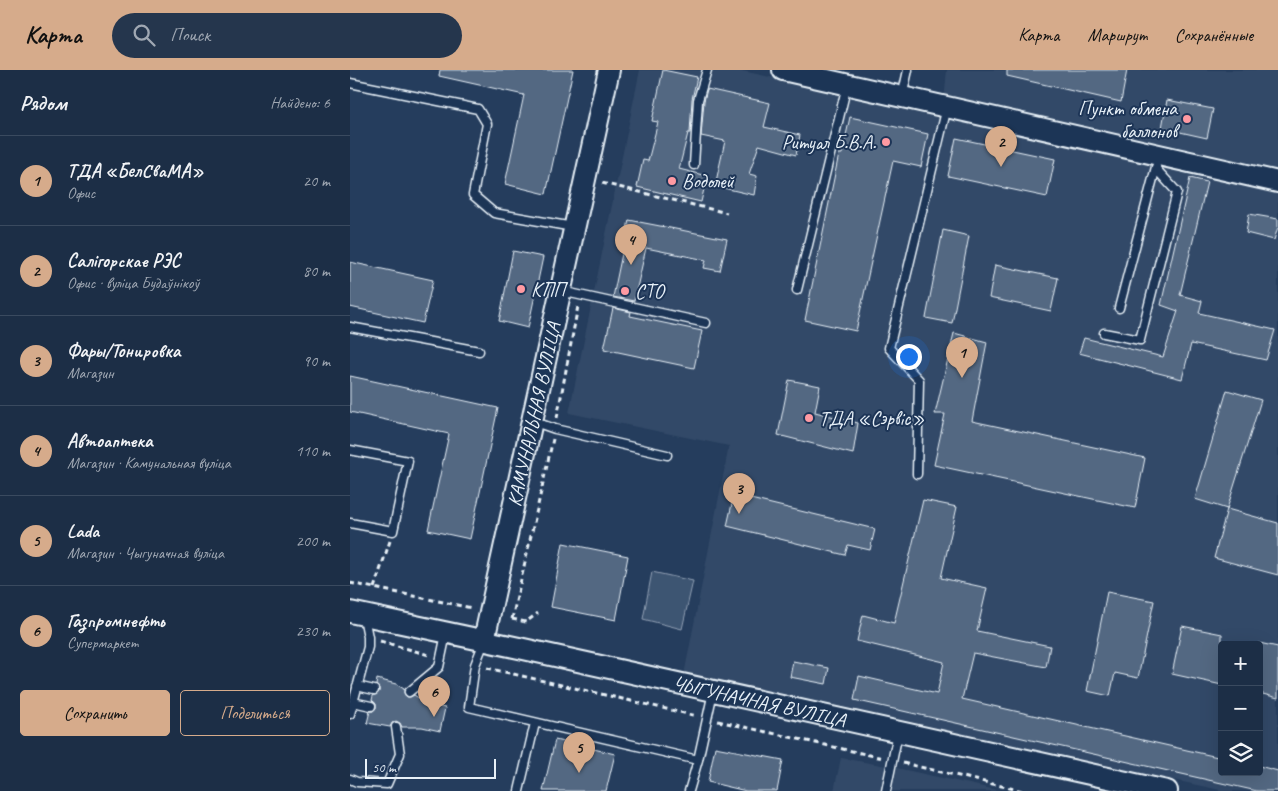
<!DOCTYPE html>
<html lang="ru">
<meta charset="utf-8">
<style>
:root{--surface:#1c2e46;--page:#25364d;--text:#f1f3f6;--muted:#a0a8b3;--line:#3a4a5f;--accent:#d6ab8b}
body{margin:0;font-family:Caveat,sans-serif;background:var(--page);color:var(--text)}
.controls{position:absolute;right:15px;bottom:15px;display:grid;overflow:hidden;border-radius:5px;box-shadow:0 5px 20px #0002}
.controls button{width:45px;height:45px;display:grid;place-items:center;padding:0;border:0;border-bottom:1px solid var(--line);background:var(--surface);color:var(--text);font:25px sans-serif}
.scale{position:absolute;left:15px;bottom:12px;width:131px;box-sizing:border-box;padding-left:5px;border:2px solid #e8f1f8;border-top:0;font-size:14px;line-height:18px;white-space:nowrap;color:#e8f1f8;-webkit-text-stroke:4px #1d3557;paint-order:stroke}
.you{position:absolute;left:558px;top:286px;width:18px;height:18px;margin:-12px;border:4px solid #fff;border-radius:50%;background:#1a73e8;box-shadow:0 0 0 8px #1a73e833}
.badge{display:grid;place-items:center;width:32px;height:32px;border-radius:50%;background:var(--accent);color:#111;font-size:16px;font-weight:700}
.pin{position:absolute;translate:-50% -41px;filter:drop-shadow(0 1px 2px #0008)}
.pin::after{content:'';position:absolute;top:26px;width:18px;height:15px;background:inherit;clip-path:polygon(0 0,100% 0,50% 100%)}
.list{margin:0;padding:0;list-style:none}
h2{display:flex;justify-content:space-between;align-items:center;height:65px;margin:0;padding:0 20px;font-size:21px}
h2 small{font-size:16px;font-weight:400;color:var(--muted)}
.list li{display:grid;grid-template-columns:32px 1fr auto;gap:15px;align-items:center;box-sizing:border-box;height:90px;padding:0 20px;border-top:1px solid var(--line)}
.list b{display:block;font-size:19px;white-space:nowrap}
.list p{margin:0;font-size:16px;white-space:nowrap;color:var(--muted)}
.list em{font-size:16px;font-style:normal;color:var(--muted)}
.actions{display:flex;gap:10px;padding:15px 20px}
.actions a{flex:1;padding:11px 0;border:1px solid var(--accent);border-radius:5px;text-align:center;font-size:18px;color:var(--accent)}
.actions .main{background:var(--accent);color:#111}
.icon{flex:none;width:28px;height:28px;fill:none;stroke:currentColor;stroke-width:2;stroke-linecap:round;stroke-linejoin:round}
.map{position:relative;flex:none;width:928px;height:721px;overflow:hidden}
header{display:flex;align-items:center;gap:30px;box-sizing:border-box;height:70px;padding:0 25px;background:var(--accent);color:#111}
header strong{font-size:24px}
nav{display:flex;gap:28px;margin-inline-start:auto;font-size:18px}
.search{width:350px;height:45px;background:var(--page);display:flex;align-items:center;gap:12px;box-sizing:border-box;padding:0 18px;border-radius:28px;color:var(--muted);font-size:19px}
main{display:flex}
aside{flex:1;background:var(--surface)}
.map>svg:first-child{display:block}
.built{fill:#334a68;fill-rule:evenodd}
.green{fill:#3e5472;stroke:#93a2b5}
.building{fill:#536782;stroke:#e8f1f8}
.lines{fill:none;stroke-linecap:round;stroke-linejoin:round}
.service-casing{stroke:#e8f1f8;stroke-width:11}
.tertiary-casing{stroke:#e8f1f8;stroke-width:24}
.path{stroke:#e8f1f8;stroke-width:3;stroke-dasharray:5 4;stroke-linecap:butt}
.service{stroke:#1d3557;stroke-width:8}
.tertiary{stroke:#1d3557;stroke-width:20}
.poi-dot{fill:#ff9aa2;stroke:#1d3557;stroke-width:2}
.labels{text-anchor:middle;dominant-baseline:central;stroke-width:4;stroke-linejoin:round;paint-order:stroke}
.poi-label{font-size:20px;fill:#e8f1f8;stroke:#1d3557;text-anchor:start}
.street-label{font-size:20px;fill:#e8f1f8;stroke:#1d3557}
</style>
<header>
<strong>Карта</strong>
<div class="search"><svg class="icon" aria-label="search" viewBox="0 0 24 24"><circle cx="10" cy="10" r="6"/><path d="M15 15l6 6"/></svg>Поиск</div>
<nav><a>Карта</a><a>Маршрут</a><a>Сохранённые</a></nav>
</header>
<main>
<aside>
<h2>Рядом<small>Найдено: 6</small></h2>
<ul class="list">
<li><span class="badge">1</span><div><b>ТДА «БелСваМА»</b><p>Офис</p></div><em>20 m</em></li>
<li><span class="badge">2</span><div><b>Салігорскае РЭС</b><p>Офис · вуліца Будаўнікоў</p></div><em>80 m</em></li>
<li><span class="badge">3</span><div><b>Фары/Тонировка</b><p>Магазин</p></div><em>90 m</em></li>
<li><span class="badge">4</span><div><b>Автоаптека</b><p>Магазин · Камунальная вуліца</p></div><em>110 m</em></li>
<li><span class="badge">5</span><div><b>Lada</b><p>Магазин · Чыгуначная вуліца</p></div><em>200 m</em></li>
<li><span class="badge">6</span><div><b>Газпромнефть</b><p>Супермаркет</p></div><em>230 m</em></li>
</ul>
<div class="actions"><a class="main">Сохранить</a><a>Поделиться</a></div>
</aside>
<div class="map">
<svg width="928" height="721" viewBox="0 0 928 721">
<rect width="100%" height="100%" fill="#253d5d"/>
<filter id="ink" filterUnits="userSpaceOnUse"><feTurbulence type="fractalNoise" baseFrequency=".02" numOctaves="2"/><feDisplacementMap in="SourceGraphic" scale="10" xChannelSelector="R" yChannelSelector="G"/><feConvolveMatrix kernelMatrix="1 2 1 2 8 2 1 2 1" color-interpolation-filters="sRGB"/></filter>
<g filter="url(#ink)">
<path class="built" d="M290,0H388L928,118V721H875L334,605L379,376L219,343ZM872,575H909V702H872Z
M597,0H928V104L594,32Z
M491,688L542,697L651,721H484Z"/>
<path class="green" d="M302,502L343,511L332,559L293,549Z"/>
<path class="building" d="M90,0H223L196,124L155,114L174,25L89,6Z
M313,0L347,7L342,29L340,63H338L329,99L357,106L351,132L287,117L293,90L298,91L308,52L302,51Z
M657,0H777L771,32L657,6Z
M357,19L420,33L414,57L450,65L446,85L409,75L399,104L407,106L404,125L365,116L375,71L351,66L354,31Z
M817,30L863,39L857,68L812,58Z
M500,47L578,64L571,97L543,91L506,261L455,250L489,84H492Z
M606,68L705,89L697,127L598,106Z
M840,108L857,112L830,225L852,231L849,243L925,260L916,290L841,274L832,309L729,283L734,268L813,287L828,241L811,235Z
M899,144L928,149V157L924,170L896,163Z
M279,150L377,169L370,201L354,198L356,190L296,178L284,231L263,227Z
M593,160L619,166L602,253L576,248Z
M163,181L193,187L178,258L149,251Z
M0,192L83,210L73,253L0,237Z
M645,195L708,208L701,241L639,228Z
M263,238L281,242L280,246L352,261L344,298L254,279Z
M604,263L637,272L622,351L795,388L785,438L584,395L595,344H585Z
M0,306L148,338L120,469L78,460L99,364L0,342Z
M439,310L470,316L465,342L508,353L503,384L428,365Z
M877,320L911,330L877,439L845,429Z
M384,425L525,459L520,480L498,475L495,485L377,456Z
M573,430L607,437L591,508L637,518L627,561L700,576L696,597L623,583L612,629L872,688V702H909V696L928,701V721H907L504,630L509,606L587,624L594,592L507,571L513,545L544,553Z
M877,439L928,453V505L864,488Z
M213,473L278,486L266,550L201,537Z
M757,522L804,531L788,608L765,603L760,626L737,621Z
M832,556L872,564V615L822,604Z
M909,573L928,577V628L909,623Z
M443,591L479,598L476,614L440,607Z
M27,609L46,614L54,619V623L57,627H60L64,625L78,634L95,638L90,661L72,657H52L50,653L46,651L42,653L40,657L17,653L20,641H23L26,638V634L22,630L23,626L29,622V618L26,615Z
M205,670L265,684L256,721H193Z
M365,677L433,690L427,721H396L358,712Z"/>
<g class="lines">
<defs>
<path id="service" d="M0,13L128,39L137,54L123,125L144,143L223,157
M552,27L558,0
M344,95L348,30L357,0
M447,220L497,15
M211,221L356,253
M769,238L806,97
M0,257L129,281
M754,263L790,270L827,122L806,99
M182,351L205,359L317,385
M0,380L58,391L43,461L0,453
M567,404L569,310L539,278L597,37
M134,572L125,595L119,637L348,690
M7,616L24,620
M59,622L89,597L96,564
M3,632L21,636
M0,644L18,577V567L14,547
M0,709L7,712L37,714L50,684L46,657
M169,721L185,653
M339,721L348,690L363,622
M536,721L548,663"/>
<g id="tertiary">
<path d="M433,0L928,112"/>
<path id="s1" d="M0,542L169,578L817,721"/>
<path id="s2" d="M134,570L259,0"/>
</g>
</defs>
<use href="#service" class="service-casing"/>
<use href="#tertiary" class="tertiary-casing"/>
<path class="path" d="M252,113L377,143
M207,348L228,236
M0,513L122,538
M24,518L40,471
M162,549L203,369
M162,549L176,552L188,543
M30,571L79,585
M137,598L347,646
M368,651L533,688
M553,693L673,721"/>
<use href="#service" class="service"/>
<use href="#tertiary" class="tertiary"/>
</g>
</g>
<g class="poi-dot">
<circle cx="837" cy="49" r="5"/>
<circle cx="536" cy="72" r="5"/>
<circle cx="322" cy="111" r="5"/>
<circle cx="171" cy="219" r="5"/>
<circle cx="275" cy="221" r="5"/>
<circle cx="459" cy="348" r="5"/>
</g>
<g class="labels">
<g class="poi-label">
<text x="827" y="38" text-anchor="end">Пункт обмена<tspan x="827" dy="23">баллонов</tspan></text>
<text x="526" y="72" text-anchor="end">Ритуал Б.В.А.</text>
<text x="332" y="111">Водолей</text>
<text x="181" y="219">КПП</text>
<text x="285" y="221">СТО</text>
<text x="469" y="348">ТДА «Сэрвіс»</text>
</g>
<g class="street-label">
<text stroke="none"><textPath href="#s2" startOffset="231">КАМУНАЛЬНАЯ ВУЛІЦА</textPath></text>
<text stroke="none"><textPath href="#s1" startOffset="419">ЧЫГУНАЧНАЯ ВУЛІЦА</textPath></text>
</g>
</g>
</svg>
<div class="controls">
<button>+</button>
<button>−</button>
<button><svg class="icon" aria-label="layers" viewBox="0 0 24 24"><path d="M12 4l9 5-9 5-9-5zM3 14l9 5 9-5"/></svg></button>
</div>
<div class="scale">50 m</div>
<div class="you"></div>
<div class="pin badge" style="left:612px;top:308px">1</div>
<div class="pin badge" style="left:651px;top:97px">2</div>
<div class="pin badge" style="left:389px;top:444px">3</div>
<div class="pin badge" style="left:281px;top:195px">4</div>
<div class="pin badge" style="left:229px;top:703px">5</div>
<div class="pin badge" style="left:84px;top:647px">6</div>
</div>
</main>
